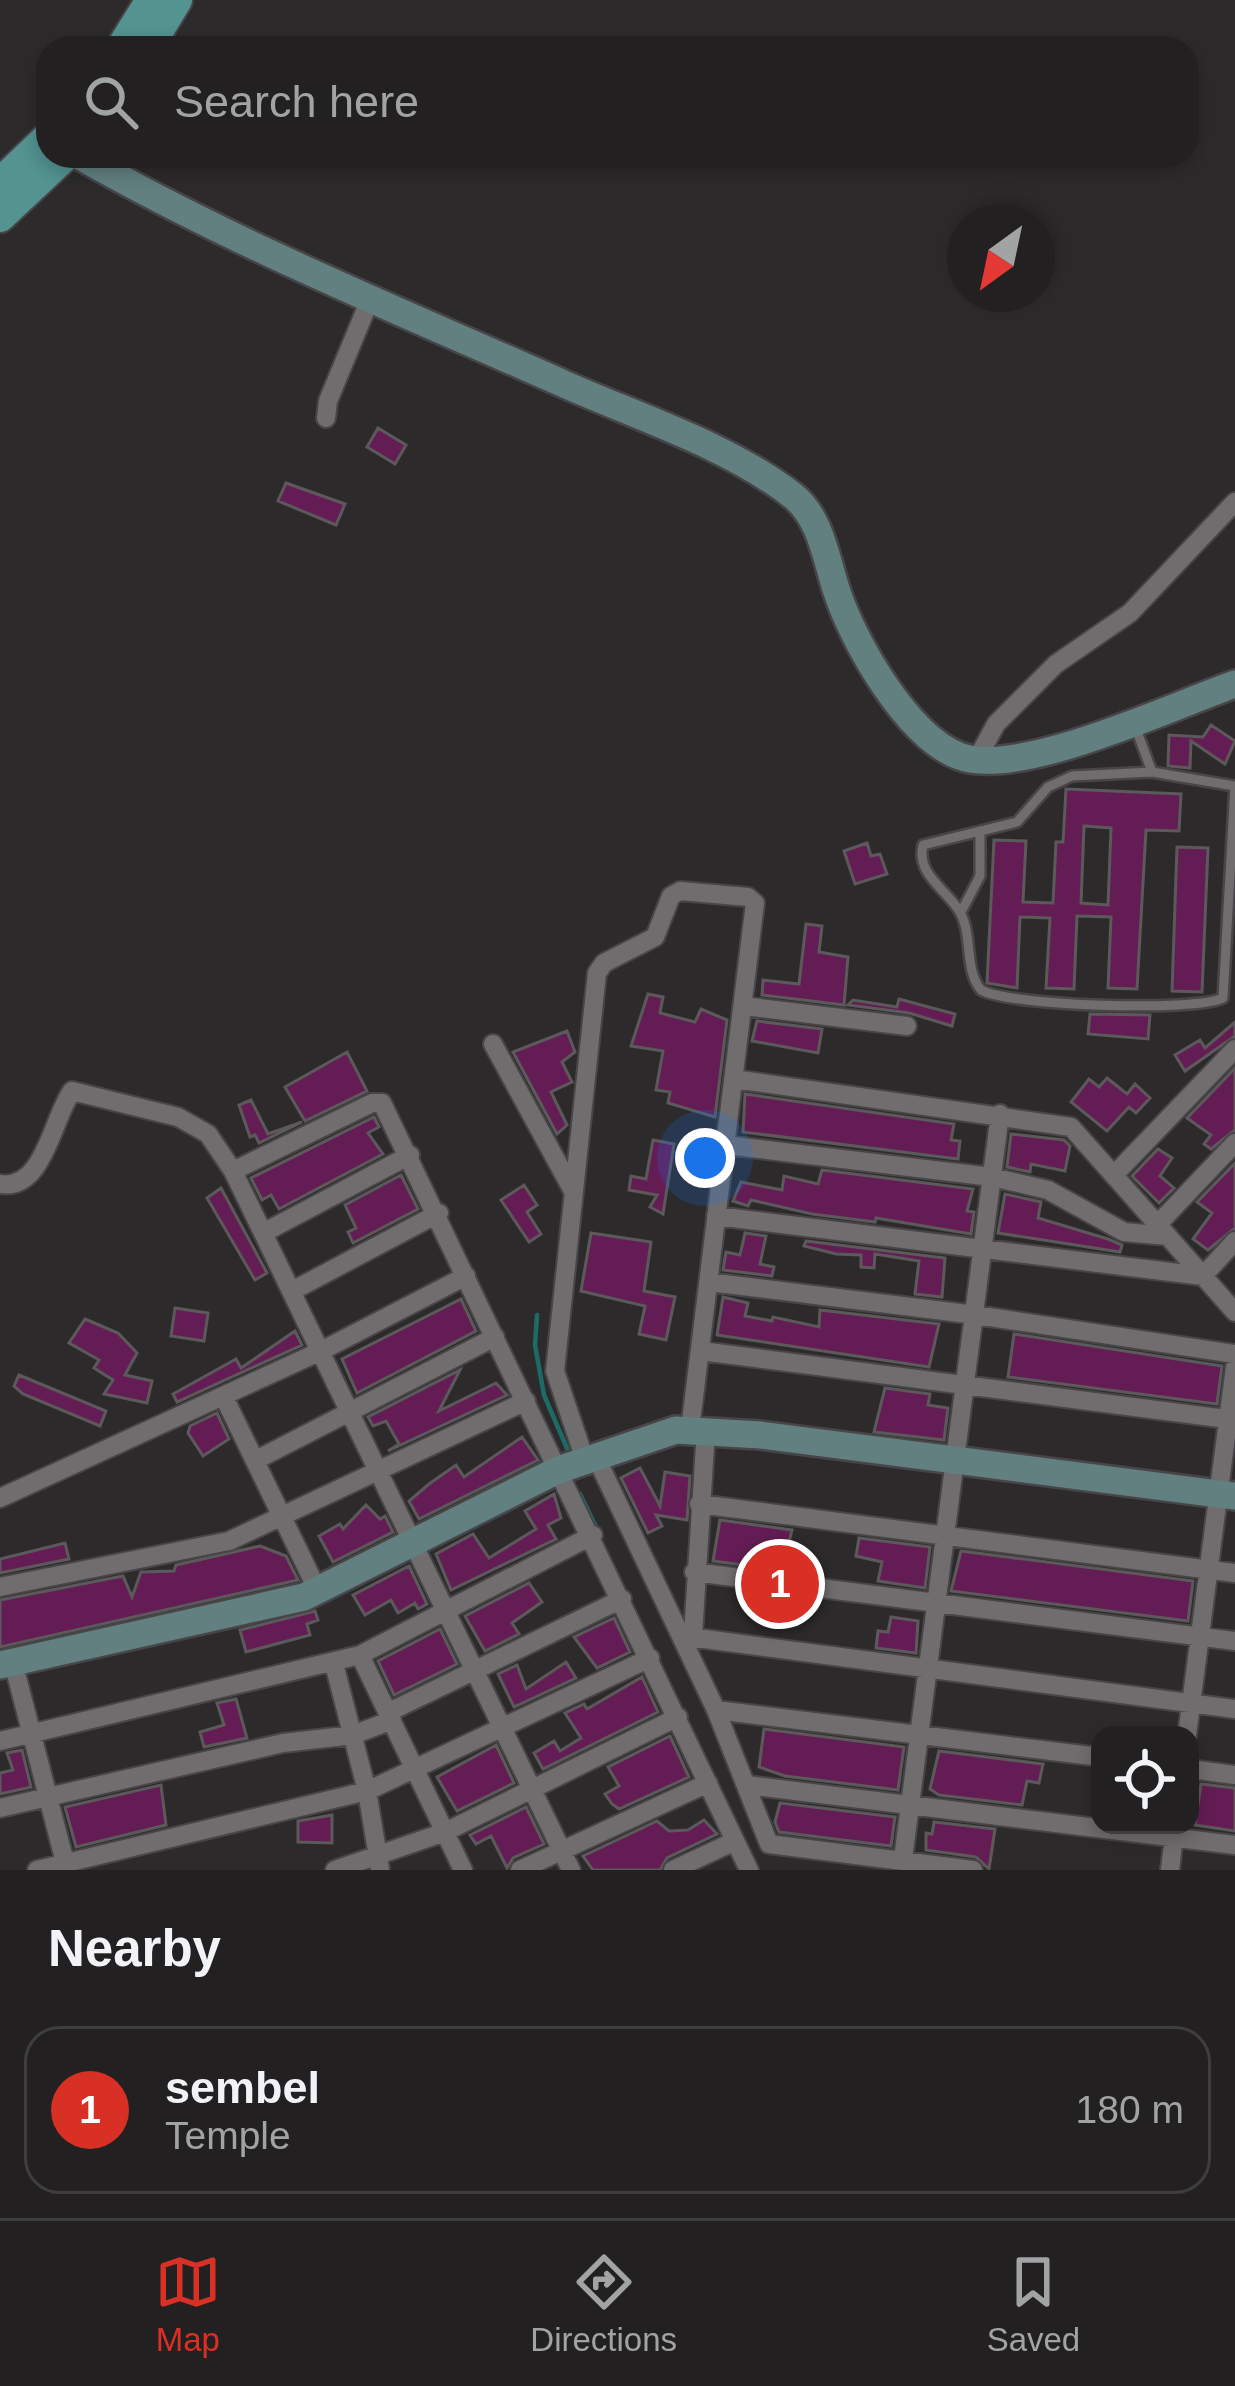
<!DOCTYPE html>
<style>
:root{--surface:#222021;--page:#2e2d2e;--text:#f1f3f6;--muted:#a2a3a5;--line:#3f3e3f;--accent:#d93025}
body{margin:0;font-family:Helvetica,sans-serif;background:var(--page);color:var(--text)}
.controls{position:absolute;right:36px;bottom:36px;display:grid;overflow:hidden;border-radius:24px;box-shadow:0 6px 18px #0003}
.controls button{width:108px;height:108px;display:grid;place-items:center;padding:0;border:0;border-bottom:3px solid var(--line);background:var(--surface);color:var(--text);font:60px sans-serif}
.compass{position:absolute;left:947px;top:204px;width:108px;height:108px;border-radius:50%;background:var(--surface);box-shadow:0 6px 18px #0003;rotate:213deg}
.you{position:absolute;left:705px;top:1158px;width:42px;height:42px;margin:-30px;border:9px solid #fff;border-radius:50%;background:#1a73e8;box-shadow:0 0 0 18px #1a73e833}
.badge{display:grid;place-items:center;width:78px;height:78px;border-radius:50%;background:var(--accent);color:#fff;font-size:39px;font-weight:700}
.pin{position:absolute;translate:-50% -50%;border:6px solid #fff;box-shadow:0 3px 12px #0006}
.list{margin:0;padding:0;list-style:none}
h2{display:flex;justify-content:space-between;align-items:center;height:156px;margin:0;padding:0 48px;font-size:51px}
h2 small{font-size:39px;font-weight:400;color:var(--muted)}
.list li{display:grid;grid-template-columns:78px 1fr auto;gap:36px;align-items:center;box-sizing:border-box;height:168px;margin:0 24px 24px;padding:0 24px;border:3px solid var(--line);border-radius:36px}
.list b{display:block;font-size:45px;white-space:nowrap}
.list p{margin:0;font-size:39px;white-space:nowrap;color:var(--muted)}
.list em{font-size:39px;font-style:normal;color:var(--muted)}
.icon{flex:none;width:66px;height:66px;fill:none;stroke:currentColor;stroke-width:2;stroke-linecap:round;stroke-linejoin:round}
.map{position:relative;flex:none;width:1235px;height:1870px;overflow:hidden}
.search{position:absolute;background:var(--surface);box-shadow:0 6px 18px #0003;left:36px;right:36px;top:36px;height:132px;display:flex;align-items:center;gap:30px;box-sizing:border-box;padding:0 42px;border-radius:36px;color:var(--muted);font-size:45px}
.sheet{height:348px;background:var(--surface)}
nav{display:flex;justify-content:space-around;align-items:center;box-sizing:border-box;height:168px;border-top:3px solid var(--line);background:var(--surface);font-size:33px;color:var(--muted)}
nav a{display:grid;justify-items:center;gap:6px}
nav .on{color:var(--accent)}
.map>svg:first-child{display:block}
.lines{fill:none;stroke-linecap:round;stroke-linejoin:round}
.stream{stroke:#1d6b66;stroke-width:4.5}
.building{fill:#641d54;stroke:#5c595b;stroke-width:3;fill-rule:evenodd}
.lane-casing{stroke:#474547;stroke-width:14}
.street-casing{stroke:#474547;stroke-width:22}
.secondary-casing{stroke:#474547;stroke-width:32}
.primary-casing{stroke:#474547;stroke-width:34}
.lane{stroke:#706d6f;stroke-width:9}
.street{stroke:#706d6f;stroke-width:18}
.secondary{stroke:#628080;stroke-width:27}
.primary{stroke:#539390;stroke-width:30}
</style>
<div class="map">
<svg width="1235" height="1870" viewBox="0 0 1235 1870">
<rect width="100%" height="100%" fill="#2d2a2c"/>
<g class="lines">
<path class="stream" d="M537,1315L535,1345L544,1395L569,1453
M580,1494L596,1527"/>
</g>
<path class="building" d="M378,428L406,445L395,464L367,447Z
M286,483L345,504L336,525L278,501Z
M1211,725L1235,741L1225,764L1191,741L1190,768L1168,766L1169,735L1203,737Z
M1066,789L1181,794L1179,831L1146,830L1137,989L1108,988L1111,917L1077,916L1074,989L1046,988L1050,918L1020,917L1017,988L987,983L994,840L1026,841L1023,902L1053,903L1056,842H1063ZM1084,826L1111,828L1108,905L1081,903Z
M867,843L871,856L880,854L887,874L855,884L844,851Z
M1177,847L1208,848L1202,992L1172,991Z
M806,924L822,926L819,952L848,957L844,1005L762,995L763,980L799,984Z
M648,994L663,997L660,1013L695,1022L701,1009L727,1020L715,1117L668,1103L670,1092L656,1090L663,1051L631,1046Z
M899,999L955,1014L952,1026L909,1013L848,1005L853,1000L897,1007Z
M1090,1014L1150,1015L1148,1039L1088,1034Z
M757,1021L822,1029L818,1053L752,1041Z
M1235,1022V1036L1185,1071L1175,1055L1200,1040L1205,1048Z
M567,1031L575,1052L562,1062L572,1082L551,1092L567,1125L557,1134L513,1052Z
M347,1052L367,1091L305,1121L285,1087Z
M1235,1068V1130L1211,1149L1204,1144L1211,1135L1187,1118Z
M1107,1078L1127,1094L1135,1084L1150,1098L1136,1113L1129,1107L1107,1131L1071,1102L1089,1079L1099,1087Z
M745,1094L954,1124L951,1140L960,1141L958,1159L743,1132Z
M251,1100L268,1134L302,1122L259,1143L255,1135L250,1137L239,1105Z
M374,1117L379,1127L368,1133L383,1154L279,1209L271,1195L262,1200L251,1178Z
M1011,1134L1064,1140L1070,1146L1065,1171L1031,1164L1030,1172L1007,1167Z
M653,1140L674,1144L663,1214L650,1207L657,1195L629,1190L631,1176L646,1179Z
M1158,1149L1172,1158L1160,1176L1174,1188L1159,1203L1132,1176Z
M1235,1163V1228L1208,1250L1193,1239L1212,1213L1197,1202Z
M822,1170L973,1189L967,1211L974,1212L971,1234L876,1218L875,1222L812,1214L751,1200L748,1206L733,1201L741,1182L782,1190L784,1176L818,1184Z
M401,1175L418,1209L353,1243L348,1232L356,1228L345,1205Z
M524,1185L537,1205L527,1212L541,1234L529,1242L501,1200Z
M221,1188L267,1273L255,1280L207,1198Z
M1005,1194L1041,1202L1038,1218L1108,1239L1122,1245L1120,1252L998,1233Z
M591,1233L651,1242L644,1291L675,1297L666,1340L639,1334L645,1306L581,1291Z
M745,1233L766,1236L760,1264L774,1267L772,1276L723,1270L726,1252L740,1255Z
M806,1241L945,1258L942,1297L915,1294L919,1261L875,1254L874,1268L861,1267V1255L836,1254L804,1246Z
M723,1297L748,1303L745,1316L772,1321L773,1317L819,1327L820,1310L939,1324L929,1367L717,1335Z
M461,1299L476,1331L357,1393L342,1359Z
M175,1308L208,1313L204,1341L171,1336Z
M85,1319L118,1333L137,1353L125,1375L152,1381L147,1403L104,1394L113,1380L94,1368L99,1360L69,1343Z
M295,1331L302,1345L177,1402L173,1394L236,1359L241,1368Z
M1014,1334L1222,1366L1217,1404L1008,1377Z
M460,1370L439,1411L496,1383L507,1395L388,1451L399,1444L386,1421L373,1426L368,1417Z
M19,1375L106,1411L100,1426L23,1394L14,1386Z
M885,1388L930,1394L928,1405L948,1408L944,1440L874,1432Z
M217,1413L229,1439L203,1456L188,1433L190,1426Z
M522,1437L538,1460L419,1519L409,1501L429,1484L456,1465L464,1477Z
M640,1468L660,1506L665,1472L690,1476L687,1520L656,1515L662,1526L648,1533L621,1478Z
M554,1494L561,1518L548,1525L556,1539L451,1590L436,1554L473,1534L489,1558L536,1529L525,1511Z
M366,1505L380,1519L385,1516L393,1532L333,1562L319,1536L340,1524L343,1529Z
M720,1520L792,1530L782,1570L713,1561Z
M859,1538L930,1547L925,1588L878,1581L882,1562L856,1556Z
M65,1543L69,1559L0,1573V1559Z
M260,1546L286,1556L298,1580L0,1647V1600L123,1576L132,1597L141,1572L174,1571L176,1565Z
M961,1551L1193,1581L1188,1621L951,1591Z
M409,1566L427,1604L418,1609L415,1603L398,1613L391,1600L365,1615L353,1595Z
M529,1583L542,1602L512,1623L519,1634L485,1651L465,1616Z
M315,1611L318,1620L307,1624L310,1635L246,1652L240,1630Z
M891,1617L918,1621L916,1653L876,1648L878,1631L888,1632Z
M614,1618L630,1652L597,1668L574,1637Z
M440,1629L457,1664L394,1695L378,1661Z
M566,1662L576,1678L514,1707L498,1674L517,1665L526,1689Z
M642,1677L658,1712L543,1769L534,1753L554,1741L560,1751L581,1738L565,1713L584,1704L587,1709Z
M236,1699L247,1738L204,1747L200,1732L224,1725L217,1703Z
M764,1729L904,1747L898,1790L785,1776L759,1767Z
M670,1736L689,1777L619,1809L612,1804L605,1794L619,1786L608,1767Z
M496,1745L514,1783L457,1811L437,1777Z
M22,1750L31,1787L0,1794V1773L13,1770L7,1753Z
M939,1751L1043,1764L1039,1783L1027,1781L1022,1805L939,1795L930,1789Z
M1201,1784L1235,1788V1831L1195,1825Z
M161,1785L166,1825L76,1847L65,1807Z
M780,1803L895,1817L891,1846L779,1832L775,1822Z
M526,1807L544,1844L513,1858L507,1868L491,1836L476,1844L470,1835Z
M332,1815V1843L298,1842V1821Z
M704,1820L717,1834L667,1858L660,1870H593L583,1856L657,1821L669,1831L688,1830Z
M934,1822L995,1829L989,1869L976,1857L926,1850V1833L932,1834Z"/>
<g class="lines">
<defs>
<path id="lane" d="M1135,726L1152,772
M1152,772L1235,786L1223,998C1195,1012 1009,1006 981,990C963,968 974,932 958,909C944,888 916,873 923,845L1017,822L1048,787L1072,776Z
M961,912L980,876V831"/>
<path id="street" d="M326,418L328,401L371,297
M976,761L996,724L1056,664L1130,613L1235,502
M744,1006L907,1026
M493,1044L573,1191
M734,1079L1071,1127L1235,1312
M726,1145L992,1177L1048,1190L1124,1232L1168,1236
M233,1171L372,1103H382L749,1870
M1115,1174L1235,1049
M0,1184C44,1191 52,1119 72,1091L178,1117L208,1134L233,1171L571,1870
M716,1216L1203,1276L1235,1241
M1158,1224L1235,1143
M263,1233L410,1155
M709,1282L976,1315L1235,1354
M292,1291L439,1213
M701,1351L1235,1420
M224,1397L318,1591
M595,1455L716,1710L769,1844L973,1870
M256,1460L495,1337
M585,1460L555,1371L597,973L604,963L655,937L671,896L680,891L748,897L755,903L690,1430
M0,1498L321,1351L466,1276
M699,1504L1235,1573
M694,1572L1235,1641
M0,1587L229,1541L526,1401
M693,1635L706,1430
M682,1636L1235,1709
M360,1655L463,1870
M13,1662L67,1870
M334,1664L367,1791L380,1869
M716,1710L1100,1757
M389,1712L622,1599
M1187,1735L1235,1367
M0,1741L360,1655L593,1535
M1190,1769L1235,1775
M747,1785L1235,1845
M0,1808L283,1743L353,1735L392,1720
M903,1859L1000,1114
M37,1870L367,1791L650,1658
M335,1870L445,1832L678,1717
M520,1870L708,1783
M673,1870L735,1841
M1170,1870L1175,1827"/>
<path id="secondary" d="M80,156C234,244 402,312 564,384C638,417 727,445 792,495C821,517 826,559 837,592C854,643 907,736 959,756C1018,779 1172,706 1235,684
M0,1665L304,1597L558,1470L676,1430L760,1435L1235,1496"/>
<path id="primary" d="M121,48L151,0
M148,48L177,0
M0,183L48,137
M0,217L65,156"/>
</defs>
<use href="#lane" class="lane-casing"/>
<use href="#street" class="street-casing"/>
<use href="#secondary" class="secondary-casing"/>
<use href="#primary" class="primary-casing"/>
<use href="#lane" class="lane"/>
<use href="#street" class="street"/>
<use href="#secondary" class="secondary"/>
<use href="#primary" class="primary"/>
</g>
</svg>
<div class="controls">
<button><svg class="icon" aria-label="locate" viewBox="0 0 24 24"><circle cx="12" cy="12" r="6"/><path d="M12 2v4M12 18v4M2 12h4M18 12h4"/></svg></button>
</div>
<svg class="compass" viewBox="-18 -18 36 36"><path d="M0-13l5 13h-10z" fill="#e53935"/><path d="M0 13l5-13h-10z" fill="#a2a3a5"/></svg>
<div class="you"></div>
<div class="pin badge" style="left:780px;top:1584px">1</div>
<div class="search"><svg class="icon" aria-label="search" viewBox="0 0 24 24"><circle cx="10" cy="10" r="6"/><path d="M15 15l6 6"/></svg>Search here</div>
</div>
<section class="sheet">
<h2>Nearby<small></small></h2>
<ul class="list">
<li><span class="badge">1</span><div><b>sembel</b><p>Temple</p></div><em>180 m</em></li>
</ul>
</section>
<nav>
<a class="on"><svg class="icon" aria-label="map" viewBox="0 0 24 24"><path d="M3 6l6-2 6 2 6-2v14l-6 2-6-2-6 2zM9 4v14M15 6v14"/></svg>Map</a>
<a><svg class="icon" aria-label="directions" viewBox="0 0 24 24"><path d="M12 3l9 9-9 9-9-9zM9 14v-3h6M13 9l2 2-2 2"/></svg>Directions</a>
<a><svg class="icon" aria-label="saved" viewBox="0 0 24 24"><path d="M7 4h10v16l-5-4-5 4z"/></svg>Saved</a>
</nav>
